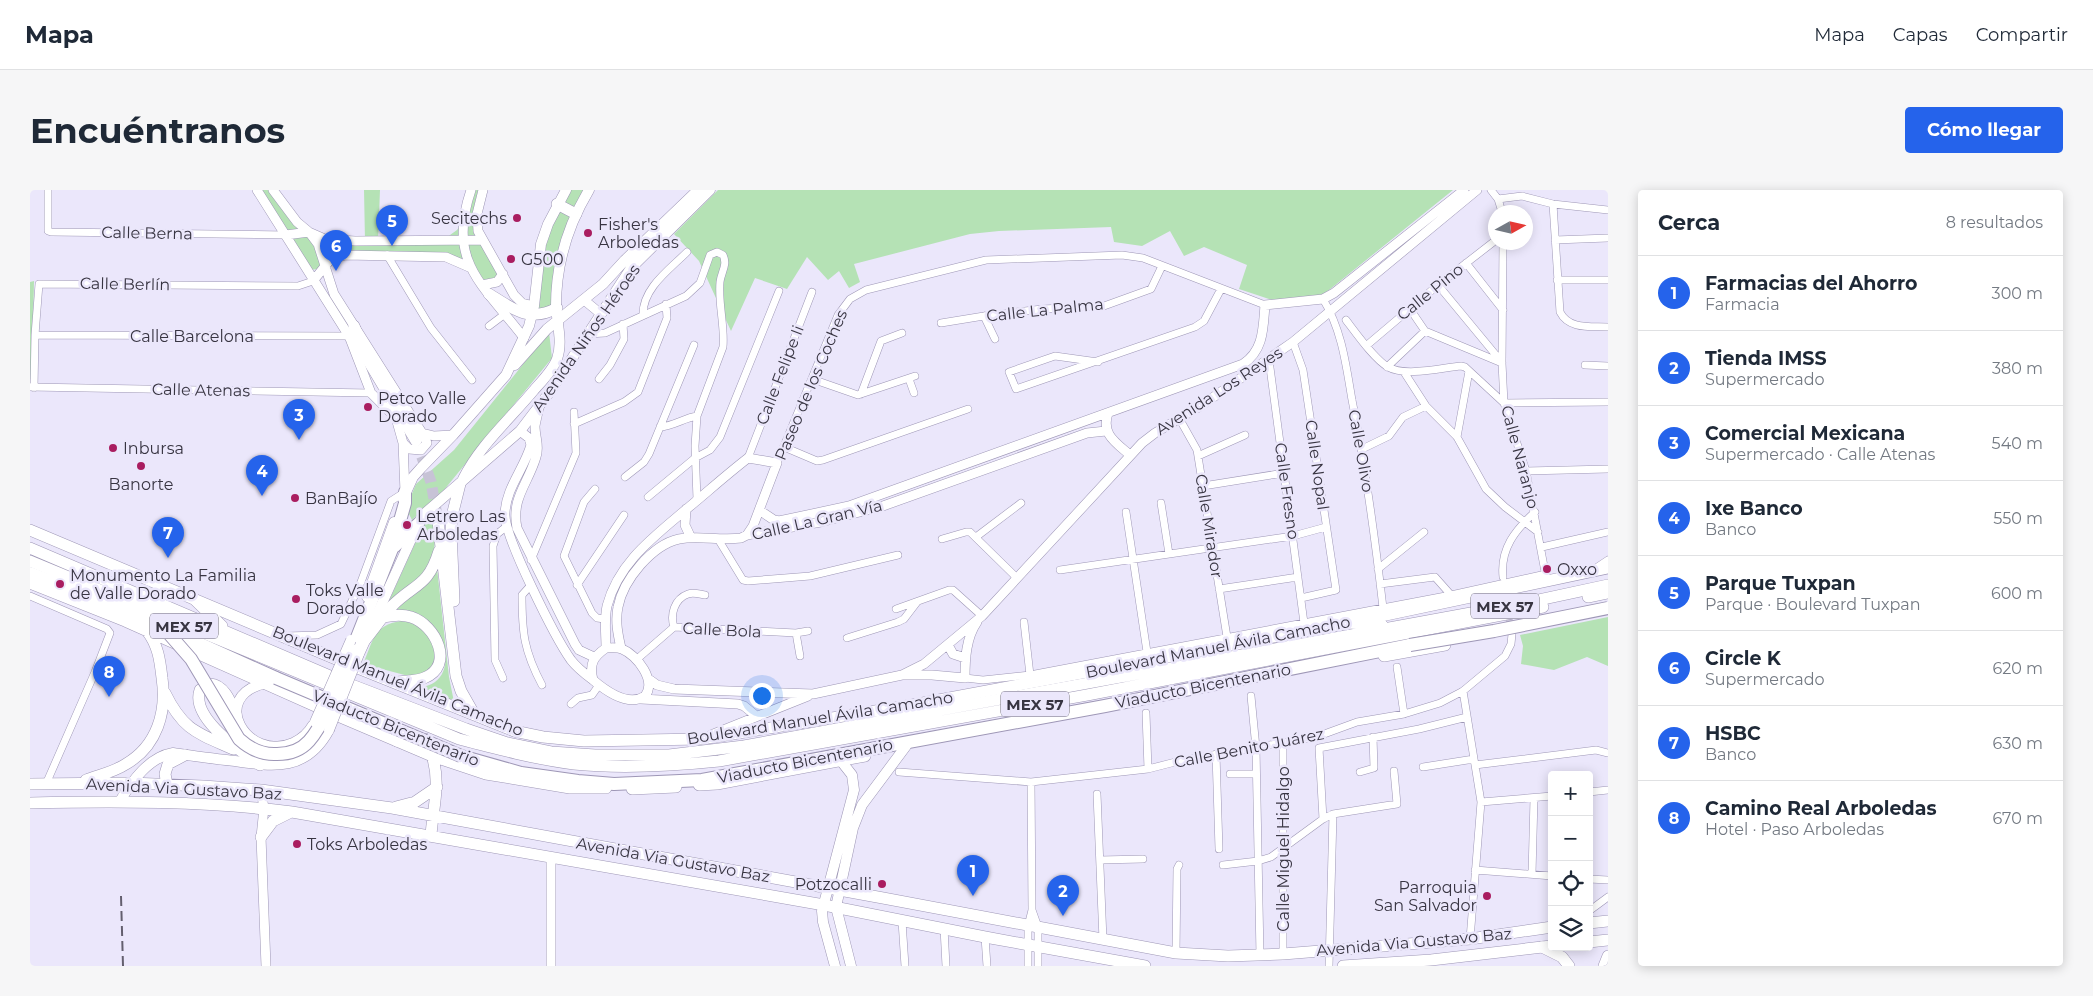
<!DOCTYPE html>
<html lang="es">
<meta charset="utf-8">
<style>
:root{--surface:#fff;--page:#f6f6f7;--text:#1f2937;--muted:#747a83;--line:#e0e1e3;--accent:#2563eb}
body{margin:0;font-family:Montserrat,sans-serif;background:var(--page);color:var(--text)}
.controls{position:absolute;right:15px;bottom:15px;display:grid;overflow:hidden;border-radius:5px;box-shadow:0 2px 12px #0003}
.controls button{width:45px;height:45px;display:grid;place-items:center;padding:0;border:0;border-bottom:1px solid var(--line);background:var(--surface);color:var(--text);font:25px sans-serif}
.compass{position:absolute;left:1458px;top:15px;width:45px;height:45px;border-radius:50%;background:var(--surface);box-shadow:0 2px 12px #0003;rotate:82deg}
.you{position:absolute;left:731px;top:505px;width:18px;height:18px;margin:-12px;border:4px solid #fff;border-radius:50%;background:#1a73e8;box-shadow:0 0 0 8px #1a73e833}
.badge{display:grid;place-items:center;width:32px;height:32px;border-radius:50%;background:var(--accent);color:#fff;font-size:16px;font-weight:700}
.pin{position:absolute;translate:-50% -41px;filter:drop-shadow(0 1px 2px #0008)}
.pin::after{content:'';position:absolute;top:26px;width:18px;height:15px;background:inherit;clip-path:polygon(0 0,100% 0,50% 100%)}
.list{margin:0;padding:0;list-style:none}
h2{display:flex;justify-content:space-between;align-items:center;height:65px;margin:0;padding:0 20px;font-size:21px}
h2 small{font-size:16px;font-weight:400;color:var(--muted)}
.list li{display:grid;grid-template-columns:32px 1fr auto;gap:15px;align-items:center;box-sizing:border-box;height:75px;padding:0 20px;border-top:1px solid var(--line)}
.list b{display:block;font-size:19px;white-space:nowrap}
.list p{margin:0;font-size:16px;white-space:nowrap;color:var(--muted)}
.list em{font-size:16px;font-style:normal;color:var(--muted)}
.icon{flex:none;width:28px;height:28px;fill:none;stroke:currentColor;stroke-width:2;stroke-linecap:round;stroke-linejoin:round}
.map{position:relative;flex:none;width:1578px;height:776px;overflow:hidden;border-radius:5px}
header{display:flex;align-items:center;gap:30px;box-sizing:border-box;height:70px;padding:0 25px;background:var(--surface);border-bottom:1px solid var(--line)}
header strong{font-size:24px}
nav{display:flex;gap:28px;margin-inline-start:auto;font-size:18px}
.intro{display:flex;align-items:center;justify-content:space-between;box-sizing:border-box;height:120px;padding:0 30px}
h1{margin:0;font-size:35px}
.button{padding:12px 22px;border-radius:5px;background:var(--accent);color:#fff;font-size:18px;font-weight:700}
main{display:flex;gap:30px;padding:0 30px}
aside{flex:1;background:var(--surface);border-radius:5px;box-shadow:0 2px 12px #0003}
.map>svg:first-child{display:block}
.green{fill:#b5e2b5}
.lines{fill:none;stroke-linecap:round;stroke-linejoin:round}
.minor-tunnel{stroke:#c7c3d6;stroke-width:7;stroke-dasharray:7 3.5;stroke-linecap:butt}
.primary-tunnel{stroke:#c7c3d6;stroke-width:11;stroke-dasharray:11 5.5;stroke-linecap:butt}
.minor-casing{stroke:#9e97b6;stroke-width:8}
.tertiary-casing{stroke:#9e97b6;stroke-width:10}
.secondary-casing{stroke:#9e97b6;stroke-width:11}
.primary-casing{stroke:#9e97b6;stroke-width:12}
.trunk-casing{stroke:#9e97b6;stroke-width:12}
.motorway-casing{stroke:#9e97b6;stroke-width:14}
.minor{stroke:#fff;stroke-width:7}
.tertiary{stroke:#fff;stroke-width:9}
.secondary{stroke:#fff;stroke-width:10}
.primary{stroke:#fff;stroke-width:11}
.trunk{stroke:#fff;stroke-width:11}
.motorway{stroke:#fff;stroke-width:12}
.rail{stroke:#635f6e;stroke-width:2;stroke-dasharray:10 5;stroke-linecap:butt}
.secondary-bridge-casing{stroke:#9e97b6;stroke-width:11;stroke-linecap:butt}
.motorway-bridge-casing{stroke:#9e97b6;stroke-width:14;stroke-linecap:butt}
.secondary-bridge{stroke:#fff;stroke-width:10}
.motorway-bridge{stroke:#fff;stroke-width:12}
.poi-dot{fill:#a91d60;stroke:#ebe7fb;stroke-width:2}
.labels{text-anchor:middle;dominant-baseline:central;stroke-width:5;stroke-linejoin:round;paint-order:stroke}
.shield{fill:#ebe7fb;stroke:#6e6a7a;stroke-width:1}
.shield-label{font-size:15px;font-weight:bold;fill:#383542}
.poi-label{font-size:16px;fill:#383542;stroke:#ebe7fb;text-anchor:start}
.street-label{font-size:16px;fill:#383542;stroke:#ebe7fb}
</style>
<header>
<strong>Mapa</strong>
<nav><a>Mapa</a><a>Capas</a><a>Compartir</a></nav>
</header>
<div class="intro"><h1>Encuéntranos</h1><a class="button">Cómo llegar</a></div>
<main>
<div class="map">
<svg width="1578" height="776" viewBox="0 0 1578 776">
<rect width="100%" height="100%" fill="#ebe7fb"/>
<path class="green" d="M228,0H242L278,42L293,73L287,79L281,80Z
M334,0H350L348,51L413,50L427,40L432,33L438,76L418,67L315,64L294,75L290,48L335,51Z
M442,0H453L446,34L472,84L457,95L440,77L433,32Z
M537,0H559L545,23L526,112L508,124L511,56Z
M688,0H1423L1299,100L1291,105L1242,110L1209,99L1217,75L1174,57L1154,66L1140,41L1112,56L1084,52L1081,37L969,41L940,44L824,74L830,92L819,98L809,81L798,90L777,67L757,99L725,88L701,141L669,71L644,44Z
M4,91L2,189H0V92Z
M519,142L522,168L414,300L382,330L376,318L386,294L424,260Z
M403,333C408,354 403,381 385,395C377,402 367,407 358,413L394,334Z
M407,378L419,487L424,512L390,498C395,496 401,495 405,492C426,476 412,439 393,428C385,423 371,423 362,422Z
M1578,427V476L1557,467L1524,480L1491,474L1493,456L1490,445Z
M371,431C399,433 411,458 401,482L386,488L333,474C343,452 343,435 371,431Z"/>
<g class="lines">
<path class="minor-tunnel" d="M1474,397L1481,441"/>
<path class="primary-tunnel" d="M386,251L401,292L408,331"/>
<defs>
<path id="minor" d="M18,0V41L21,42L256,45
M1461,0L1468,9L1492,6L1523,14L1578,20
M1468,9L1472,22
M1523,14L1530,122C1539,140 1561,136 1578,137
M1525,50L1578,48
M1473,52L1472,173L1474,213L1496,281L1516,387
M357,65L401,138L442,190
M1436,73L1473,120
M1527,90H1578
M1408,95L1470,170
M1293,109C1312,140 1316,175 1322,210C1336,279 1345,348 1353,418
M1380,119L1395,141L1472,173
M613,124C613,98 639,80 657,62
M954,126L965,149
M1316,130C1326,143 1344,169 1358,177C1375,187 1411,178 1431,176L1435,177L1474,213L1578,212
M911,133L954,126L1012,119L1074,116L1121,99L1132,76
M459,136L475,124
M558,144L575,143L656,106L670,93L680,65L687,62L693,65C698,75 691,82 690,92C688,114 695,136 693,157L667,226L665,256L667,309
M5,145L319,146
M1263,152L1273,180L1306,400L1271,408
M1336,156L1408,95L1466,50
M1239,170L1274,433
M1068,172L1025,166L979,182L986,199L1165,137L1174,131L1191,99
M1555,175L1578,176
M1357,177L1395,141
M1374,182L1396,216L1427,247L1456,299L1475,317L1508,342
M569,189L580,175L594,149L593,134
M782,189L828,205L885,186
M879,189L884,203
M0,197L341,203
M4,198L5,145L9,94L268,96L283,91
M831,204L851,151L872,143
M1149,228L1167,260L1197,447
M544,234L594,212L608,202L637,128L636,114
M630,237C644,236 654,228 667,226
M1427,247L1439,181
M754,257L787,271L793,270L938,219
M1332,259L1359,246L1373,227L1396,216
M1168,266L1215,245
M718,268L782,102
M747,273L808,125L820,109L836,100L956,70L1092,65L1113,68L1235,115
M1496,281L1578,279
M595,287L614,272L619,264L664,155
M1173,296L1254,283
M565,299L554,312L534,366L562,423L567,428L575,429
M618,307L665,268L680,260L690,247L749,101
M1131,313L1139,364
M1096,322L1117,462
M946,347L991,313
M688,349L713,390L718,391L780,386L868,365
M912,349L936,342H940L987,388
M1512,357L1578,342
M501,370L546,263L544,222
M1566,378L1578,370
M1348,379L1394,342
M1030,380L1263,346L1296,337
M1473,387C1470,359 1485,340 1505,322
M1350,394L1405,387L1421,405
M501,395L492,405C492,443 494,461 512,495
M547,395L594,325
M1189,399L1268,387
M0,406L77,439L80,443L65,482L16,594
M866,419L919,400H923L952,426
M994,432L1000,485
M644,437C640,425 644,409 658,404C663,402 669,404 675,405
M766,443L770,466
M257,446L287,445L311,434L331,392L361,311L375,302
M817,448L868,432L874,429L887,412
M606,470L644,437L766,443L778,441
M1367,477L1374,524
M473,488L465,470L463,356L467,344L476,337
M935,488L953,490L1000,485L1421,405L1516,384
M1433,501L1451,612L1440,749
M1221,506L1226,558L1230,765
M541,514L548,508L562,505L569,495
M1116,523L1118,579
M1186,564L1189,659
M1445,575L1566,560L1578,563
M1393,577L1444,569
M869,582L1001,592L1118,579L1153,570L1286,547L1327,532L1374,524L1410,513L1433,501L1475,466L1481,454L1482,444
M1330,582L1344,578L1343,547
M1200,584H1226
M1559,602L1578,600
M1067,604L1073,750
M1451,612L1522,606
M1293,629L1289,558L1389,539L1437,527
M1070,670L1113,669
M1193,675L1228,671L1241,667L1293,629L1303,624L1367,614L1364,581
M1445,680L1522,686
M1502,684L1504,608
M1559,689L1578,690
M1002,720L1008,737V776
M1559,721L1578,707
M872,731L875,776
M914,738L916,776
M955,747L957,776
M1146,763L1147,679L1149,675
M1253,764V554
M998,776V736L1002,720L1001,592
M1299,776L1303,624"/>
<path id="tertiary" d="M227,0L319,146L341,203L366,228L373,253L375,302
M243,0L267,32L279,42L288,54L304,104L392,243L404,246L423,245
M441,0C416,73 454,95 494,148
M453,0L447,24L448,41L484,105L492,113L504,116
M256,45L279,42L295,49L325,51L452,50
M283,91L300,70L315,65L416,67L439,77
M452,95L467,92L473,84
M554,110L571,124
M509,217C508,223 506,230 505,236C505,248 510,256 506,267C498,294 481,308 487,338L545,454L549,460L564,467
M1078,223C1071,244 1085,252 1100,265
M490,241L499,248L501,255C494,279 476,298 475,323C473,345 526,449 541,470C547,478 555,484 563,490
M373,253L379,259L391,260L397,253L392,243
M656,319L655,335L661,348
M729,320L744,330L749,331L819,316L1213,174C1234,160 1233,138 1235,115L1293,109L1304,103L1434,0
M918,455L923,464L935,468
M576,458C576,444 574,430 577,416C588,374 621,349 653,322C675,304 696,285 718,268L747,273L723,336L717,345
M576,458C581,458 587,457 592,459C607,465 627,491 615,506C599,517 576,501 563,490C559,474 563,467 576,458Z
M591,458C588,445 585,431 588,417C593,390 622,355 649,349C669,345 690,351 711,348L717,345L791,332L853,316L1057,243L1076,241
M874,485H902L935,488C935,469 936,448 947,432
M620,490L627,495L644,499L783,504L872,485L894,474L952,426L1112,253L1125,243L1172,215L1263,152L1447,0
M611,509L708,514L714,516L725,525
M681,545L778,506
M231,600L234,618L231,647L236,776
M521,667V776"/>
<path id="secondary" d="M485,175L517,139L573,94L595,70L668,0
M433,289C450,255 480,229 504,200C512,191 523,180 527,169C533,152 527,134 526,116C526,75 538,35 559,0
M373,309L383,287L391,278L423,245L476,185L499,136L504,116L511,54L518,34L536,0
M337,407L364,332
M329,464L388,334L393,325L490,241L522,199L601,78L680,0
M236,493C177,506 217,573 263,553C272,549 278,544 283,535
M90,611C102,591 119,567 143,563C164,566 184,569 205,571C245,577 277,581 299,540
M805,776L793,732L792,721L824,600L822,585L811,571
M821,776L806,717L823,638L832,615L876,556"/>
<path id="primary" d="M527,14L546,24
M459,104C483,119 499,133 527,118
M324,136L336,167L386,251
M408,331L426,486L431,501L444,524
M0,340L320,475L484,541L513,547L554,551L672,549L882,515L1318,433L1578,378
M0,393L95,431L301,523L402,566L456,584L540,598H576
M424,411L421,341L422,326L430,294
M354,427C363,425 372,424 381,427C406,435 425,476 394,488C386,491 376,491 368,492
M335,450C344,439 352,427 362,416C385,393 398,397 409,361
M1354,466L1415,455
M135,503C153,540 167,543 203,559
M206,525C201,513 195,495 180,494L170,500C160,528 211,561 230,575
M56,590C69,585 84,582 96,574C127,556 137,522 132,488C130,470 128,455 117,441
M0,594L101,593L173,596L231,600L362,618L853,708L1146,763L1198,766L1253,764L1440,749L1522,737
M137,594L135,584L138,574L155,565
M669,595L687,594L835,566
M602,599L646,597
M0,613C87,611 175,611 262,622L794,715L955,747L1115,776
M366,617L385,612L407,597
M401,645C403,618 411,592 402,566
M231,647L243,631L261,622
M1559,733L1578,731
M1559,752L1578,750
M1313,776L1401,770L1521,756"/>
<path id="trunk" d="M0,358L314,492L436,539L477,553L521,562L565,565H639L714,556L1490,414L1578,395
M0,371L429,549C467,559 505,569 544,574C593,579 641,576 689,571L1057,505L1513,417
M1558,407L1578,403
M165,410L192,436
M1318,433L1352,435
M367,551L395,549
M1512,757L1532,767L1539,776
M1574,776L1578,766"/>
<path id="motorway" d="M364,357L388,334
M0,383L95,420L246,488
M322,460L362,359L375,313V302
M431,566L491,583L548,591L584,594L672,590L1075,516L1380,455"/>
</defs>
<use href="#minor" class="minor-casing"/>
<use href="#tertiary" class="tertiary-casing"/>
<use href="#secondary" class="secondary-casing"/>
<use href="#primary" class="primary-casing"/>
<use href="#trunk" class="trunk-casing"/>
<use href="#motorway" class="motorway-casing"/>
<use href="#minor" class="minor"/>
<use href="#tertiary" class="tertiary"/>
<use href="#secondary" class="secondary"/>
<use href="#primary" class="primary"/>
<use href="#trunk" class="trunk"/>
<use href="#motorway" class="motorway"/>
<path class="rail" d="M91,706L93,776"/>
<defs>
<path id="secondary-bridge" d="M285,532L321,450
M299,540L329,464"/>
<path id="motorway-bridge" d="M133,437L161,469L209,549C220,559 232,565 247,564C259,564 271,560 279,551C297,531 311,486 322,460
M1380,455L1464,441L1578,418
M246,488L431,566"/>
</defs>
<use href="#secondary-bridge" class="secondary-bridge-casing"/>
<use href="#motorway-bridge" class="motorway-bridge-casing"/>
<use href="#secondary-bridge" class="secondary-bridge"/>
<use href="#motorway-bridge" class="motorway-bridge"/>
</g>
<g class="poi-dot">
<circle cx="487" cy="28" r="5"/>
<circle cx="558" cy="43" r="5"/>
<circle cx="481" cy="69" r="5"/>
<circle cx="338" cy="217" r="5"/>
<circle cx="83" cy="258" r="5"/>
<circle cx="111" cy="276" r="5"/>
<circle cx="265" cy="308" r="5"/>
<circle cx="377" cy="335" r="5"/>
<circle cx="1517" cy="379" r="5"/>
<circle cx="30" cy="394" r="5"/>
<circle cx="266" cy="409" r="5"/>
<circle cx="267" cy="654" r="5"/>
<circle cx="852" cy="694" r="5"/>
<circle cx="1457" cy="706" r="5"/>
</g>
<g class="labels">
<g class="shield">
<rect x="1441" y="403.5" width="68" height="25" rx="4"/>
<rect x="120" y="423.5" width="68" height="25" rx="4"/>
<rect x="971" y="501.5" width="68" height="25" rx="4"/>
</g>
<g class="shield-label">
<text x="1475" y="416">MEX 57</text>
<text x="154" y="436">MEX 57</text>
<text x="1005" y="514">MEX 57</text>
</g>
<g class="poi-label">
<text x="477" y="28" text-anchor="end">Secitechs</text>
<text x="568" y="34">Fisher's<tspan x="568" dy="18">Arboledas</tspan></text>
<text x="491" y="69">G500</text>
<text x="348" y="208">Petco Valle<tspan x="348" dy="18">Dorado</tspan></text>
<text x="93" y="258">Inbursa</text>
<text x="111" y="294" text-anchor="middle">Banorte</text>
<text x="275" y="308">BanBajío</text>
<text x="387" y="326">Letrero Las<tspan x="387" dy="18">Arboledas</tspan></text>
<text x="1527" y="379">Oxxo</text>
<text x="40" y="385">Monumento La Familia<tspan x="40" dy="18">de Valle Dorado</tspan></text>
<text x="276" y="400">Toks Valle<tspan x="276" dy="18">Dorado</tspan></text>
<text x="277" y="654">Toks Arboledas</text>
<text x="842" y="694" text-anchor="end">Potzocalli</text>
<text x="1447" y="697" text-anchor="end">Parroquia<tspan x="1447" dy="18">San Salvador</tspan></text>
</g>
<g class="street-label">
<text transform="translate(117 43) rotate(1)">Calle Berna</text>
<text transform="translate(95 94) rotate(1)">Calle Berlín</text>
<text transform="translate(1400 102) rotate(-39)">Calle Pino</text>
<text transform="translate(1015 120) rotate(-6)">Calle La Palma</text>
<text x="162" y="146">Calle Barcelona</text>
<text transform="translate(556 148) rotate(-55)">Avenida Niños Héroes</text>
<text transform="translate(750 185) rotate(-69)">Calle Felipe Ii</text>
<text transform="translate(781 195) rotate(-67)">Paseo de los Coches</text>
<text transform="translate(171 200) rotate(1)">Calle Atenas</text>
<text transform="translate(1189 201) rotate(-33)">Avenida Los Reyes</text>
<text transform="translate(1331 261) rotate(80)">Calle Olivo</text>
<text transform="translate(1490 267) rotate(75)">Calle Naranjo</text>
<text transform="translate(1287 275) rotate(82)">Calle Nopal</text>
<text transform="translate(1257 301) rotate(82)">Calle Fresno</text>
<text transform="translate(787 330) rotate(-13)">Calle La Gran Vía</text>
<text transform="translate(1179 336) rotate(81)">Calle Mirador</text>
<text transform="translate(692 440) rotate(3)">Calle Bola</text>
<text transform="translate(1188 457) rotate(-11)">Boulevard Manuel Ávila Camacho</text>
<text transform="translate(368 491) rotate(22)">Boulevard Manuel Ávila Camacho</text>
<text transform="translate(1173 496) rotate(-11)">Viaducto Bicentenario</text>
<text transform="translate(790 528) rotate(-9)">Boulevard Manuel Ávila Camacho</text>
<text transform="translate(366 538) rotate(22)">Viaducto Bicentenario</text>
<text transform="translate(1219 558) rotate(-11)">Calle Benito Juárez</text>
<text transform="translate(775 571) rotate(-11)">Viaducto Bicentenario</text>
<text transform="translate(154 599) rotate(3)">Avenida Via Gustavo Baz</text>
<text transform="translate(1253 659) rotate(-90)">Calle Miguel Hidalgo</text>
<text transform="translate(643 670) rotate(10)">Avenida Via Gustavo Baz</text>
<text transform="translate(1384 752) rotate(-5)">Avenida Via Gustavo Baz</text>
</g>
</g>
</svg>
<div class="controls">
<button>+</button>
<button>−</button>
<button><svg class="icon" aria-label="locate" viewBox="0 0 24 24"><circle cx="12" cy="12" r="6"/><path d="M12 2v4M12 18v4M2 12h4M18 12h4"/></svg></button>
<button><svg class="icon" aria-label="layers" viewBox="0 0 24 24"><path d="M12 4l9 5-9 5-9-5zM3 14l9 5 9-5"/></svg></button>
</div>
<svg class="compass" viewBox="-18 -18 36 36"><path d="M0-13l5 13h-10z" fill="#e53935"/><path d="M0 13l5-13h-10z" fill="#747a83"/></svg>
<div class="you"></div>
<div class="pin badge" style="left:943px;top:706px">1</div>
<div class="pin badge" style="left:1033px;top:726px">2</div>
<div class="pin badge" style="left:269px;top:250px">3</div>
<div class="pin badge" style="left:232px;top:306px">4</div>
<div class="pin badge" style="left:362px;top:56px">5</div>
<div class="pin badge" style="left:306px;top:81px">6</div>
<div class="pin badge" style="left:138px;top:368px">7</div>
<div class="pin badge" style="left:79px;top:507px">8</div>
</div>
<aside>
<h2>Cerca<small>8 resultados</small></h2>
<ul class="list">
<li><span class="badge">1</span><div><b>Farmacias del Ahorro</b><p>Farmacia</p></div><em>300 m</em></li>
<li><span class="badge">2</span><div><b>Tienda IMSS</b><p>Supermercado</p></div><em>380 m</em></li>
<li><span class="badge">3</span><div><b>Comercial Mexicana</b><p>Supermercado · Calle Atenas</p></div><em>540 m</em></li>
<li><span class="badge">4</span><div><b>Ixe Banco</b><p>Banco</p></div><em>550 m</em></li>
<li><span class="badge">5</span><div><b>Parque Tuxpan</b><p>Parque · Boulevard Tuxpan</p></div><em>600 m</em></li>
<li><span class="badge">6</span><div><b>Circle K</b><p>Supermercado</p></div><em>620 m</em></li>
<li><span class="badge">7</span><div><b>HSBC</b><p>Banco</p></div><em>630 m</em></li>
<li><span class="badge">8</span><div><b>Camino Real Arboledas</b><p>Hotel · Paso Arboledas</p></div><em>670 m</em></li>
</ul>
</aside>
</main>
